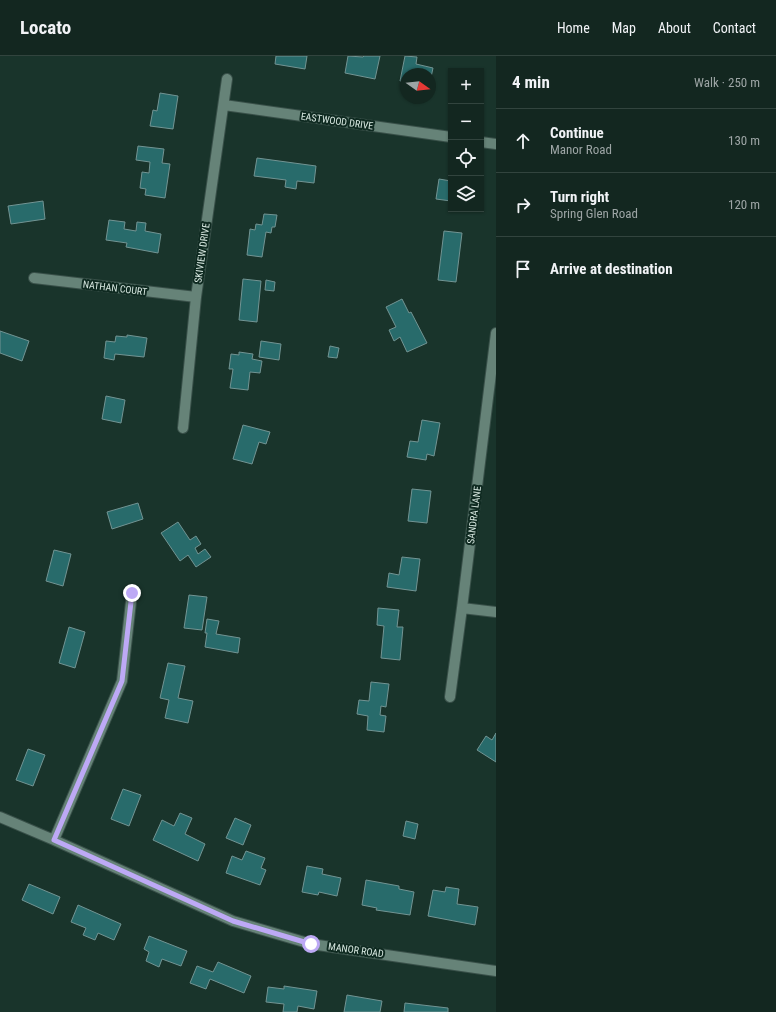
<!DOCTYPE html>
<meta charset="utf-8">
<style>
:root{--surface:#132720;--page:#1c2f29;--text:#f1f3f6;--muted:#9da5a5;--line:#32443e}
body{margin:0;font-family:"Roboto Condensed",sans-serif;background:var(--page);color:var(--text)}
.controls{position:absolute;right:12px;top:12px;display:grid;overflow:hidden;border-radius:0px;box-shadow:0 1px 3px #0004}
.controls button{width:36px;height:36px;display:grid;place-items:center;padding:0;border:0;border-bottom:1px solid var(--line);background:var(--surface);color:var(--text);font:20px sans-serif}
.compass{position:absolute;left:400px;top:12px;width:36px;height:36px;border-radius:50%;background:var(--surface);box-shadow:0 1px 3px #0004;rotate:105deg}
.stop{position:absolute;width:12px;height:12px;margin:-9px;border:3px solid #bda9f5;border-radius:50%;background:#fff}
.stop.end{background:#bda9f5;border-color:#fff;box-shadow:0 1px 4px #0008}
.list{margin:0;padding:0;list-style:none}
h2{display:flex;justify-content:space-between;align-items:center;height:52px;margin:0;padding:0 16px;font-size:17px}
h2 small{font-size:13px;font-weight:400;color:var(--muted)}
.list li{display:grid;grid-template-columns:26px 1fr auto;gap:12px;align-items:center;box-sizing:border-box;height:64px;padding:0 16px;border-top:1px solid var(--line)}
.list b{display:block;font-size:15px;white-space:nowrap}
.list p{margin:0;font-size:13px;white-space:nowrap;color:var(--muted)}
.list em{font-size:13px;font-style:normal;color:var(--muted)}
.icon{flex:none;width:22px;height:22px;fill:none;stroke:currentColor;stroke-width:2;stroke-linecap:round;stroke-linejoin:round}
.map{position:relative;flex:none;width:496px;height:956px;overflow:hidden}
header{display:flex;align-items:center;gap:24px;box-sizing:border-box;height:56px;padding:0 20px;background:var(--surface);border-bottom:1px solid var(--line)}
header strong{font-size:19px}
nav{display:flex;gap:22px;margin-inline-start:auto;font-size:14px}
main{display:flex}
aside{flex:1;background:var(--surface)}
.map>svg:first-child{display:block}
.building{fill:#286b6b;stroke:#729493}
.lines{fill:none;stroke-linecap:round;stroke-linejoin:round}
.minor-casing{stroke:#395049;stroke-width:12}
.minor{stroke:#668378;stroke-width:10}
.route{stroke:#bda9f5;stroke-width:5}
.labels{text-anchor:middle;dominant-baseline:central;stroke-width:4;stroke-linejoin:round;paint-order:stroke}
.street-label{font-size:10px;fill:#d8e8e1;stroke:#0f2a21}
</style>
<header>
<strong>Locato</strong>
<nav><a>Home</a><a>Map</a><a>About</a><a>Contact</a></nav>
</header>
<main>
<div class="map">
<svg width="496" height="956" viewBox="0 0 496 956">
<rect width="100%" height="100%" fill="#19342b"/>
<path class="building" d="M276,0H307L305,13L275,8Z
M348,0L363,1L364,0H380L375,23L345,17Z
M405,0L417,1L416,8L433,12L430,26V18H406V26L400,25Z
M160,37L178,40L173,73L150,70L153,54L157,55Z
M138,90L164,93L162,107L170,108L165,142L145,139L146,133L140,132L142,116L149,117L150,106L136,104Z
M257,102L316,110L314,127L297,125L296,133L285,131L286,124L254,120Z
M439,123L451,125V145L436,143Z
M43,145L45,163L11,168L8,150Z
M264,158L277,159L275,171H272L271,177L266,176L262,201L247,199L250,173L255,174L256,168L262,169Z
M109,164L125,166L124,173L136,175L137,166L146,167L145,175L161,178L158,197L126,191L127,187L106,184Z
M444,175L462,177L456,226L438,224Z
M243,223L261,225L257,266L239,264Z
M266,224L275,226L274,235L265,234Z
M402,243L409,257L411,256L427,287L407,296L400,281L394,285L389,274L396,271L386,251Z
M0,275L29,285L22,305L0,297Z
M127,279L147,282L144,301L115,298L114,304L104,302L106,285L115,286L116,280L127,281Z
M261,285L281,288L279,304L259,301Z
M330,290L339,292L337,302L328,301Z
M239,296L253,298L252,303L262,305L260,317L250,316L248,334L230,332L233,313H229L231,298L239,299Z
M106,340L125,344L121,367L102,363Z
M422,364L440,367L434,400L427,398L426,404L407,401L410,385L418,386Z
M243,369L270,376L266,388L259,386L252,408L233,403Z
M412,433L431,435L427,467L408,465Z
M138,447L143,463L112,473L107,456Z
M178,466L190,484L196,480L201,488L195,492L198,498L205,493L211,501L196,511L188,499L180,505L161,477Z
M54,494L71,498L63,530L46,525Z
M402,501L420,503L416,535L387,531L389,517L399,519Z
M189,539L207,541L202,574L184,572Z
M378,552L399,554L397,571H403L400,604L381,602L384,570L377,569Z
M207,563L219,565L216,578L240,582L238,597L205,591L207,577H205Z
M69,571L85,576L75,612L59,607Z
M168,607L185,610L178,642L193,645L188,667L165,662L169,644L160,642Z
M371,626L389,628L386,651L381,650L380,659L386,660L384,676L367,674L368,660L357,658L359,644L369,645Z
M496,677V706L477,694L486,680L492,684Z
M28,693L45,699L33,730L16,724Z
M123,733L141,739L129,770L111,763Z
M180,757L192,762L185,778L205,788L198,805L153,784L162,764L174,770Z
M235,762L251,769L243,789L226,782Z
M406,765L418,768L415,783L403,780Z
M246,795L265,802L261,812L266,814L260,829L226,817L232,800L242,804Z
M307,810L323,813L322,818L341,822L337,840L319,836L318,839L302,836Z
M366,824L399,830V833L414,836L410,859L376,854L377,852L362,849Z
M29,828L60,841L53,858L22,844Z
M446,831L459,833L457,848L478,851L475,869L428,860L433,834L445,836Z
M78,849L121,868L114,884L98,877L95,884L83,879L86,872L71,866Z
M149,880L187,895L181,910L162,903L159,911L146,905L149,896L144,893Z
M218,906L251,920L244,937L210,923L206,933L190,927L197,910L213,916Z
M284,930L317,935L314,953L298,950L297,956H283L284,948L266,946L268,931L284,933Z
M347,939L382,945L380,956H344Z
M405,947L448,952V956H404Z"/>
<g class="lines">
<defs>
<path id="minor" d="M224,49L451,81
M481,86L496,88
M34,222L196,241
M183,372L196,241L227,23
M462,552L496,556
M450,641L462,552L496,277
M0,761L54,784L233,865L311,888L496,915
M54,784L122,625L132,537"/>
</defs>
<use href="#minor" class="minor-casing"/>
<use href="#minor" class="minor"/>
</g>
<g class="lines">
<path class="route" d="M132,537L122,625L54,784L233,865L311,888"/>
</g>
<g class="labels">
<g class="street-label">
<text transform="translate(337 65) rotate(8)">EASTWOOD DRIVE</text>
<text transform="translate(202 197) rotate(-82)">SKIVIEW DRIVE</text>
<text transform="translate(115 232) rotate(7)">NATHAN COURT</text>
<text transform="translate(474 459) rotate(-83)">SANDRA LANE</text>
<text transform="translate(356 894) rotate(8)">MANOR ROAD</text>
</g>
</g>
</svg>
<div class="controls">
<button>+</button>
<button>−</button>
<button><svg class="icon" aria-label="locate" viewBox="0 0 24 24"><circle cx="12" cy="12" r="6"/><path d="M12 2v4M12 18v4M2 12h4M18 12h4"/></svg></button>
<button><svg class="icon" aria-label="layers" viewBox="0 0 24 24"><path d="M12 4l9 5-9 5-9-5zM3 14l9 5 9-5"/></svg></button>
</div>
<svg class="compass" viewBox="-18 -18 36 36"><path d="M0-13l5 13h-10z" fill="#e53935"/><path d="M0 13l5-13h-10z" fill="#9da5a5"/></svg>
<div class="stop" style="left:311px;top:888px"></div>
<div class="stop end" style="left:132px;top:537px"></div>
</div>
<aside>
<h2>4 min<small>Walk · 250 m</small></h2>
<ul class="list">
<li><svg class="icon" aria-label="ahead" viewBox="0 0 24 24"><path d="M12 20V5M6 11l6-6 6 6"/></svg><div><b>Continue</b><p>Manor Road</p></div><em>130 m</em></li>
<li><svg class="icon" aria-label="right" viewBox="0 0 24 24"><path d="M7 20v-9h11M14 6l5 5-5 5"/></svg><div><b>Turn right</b><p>Spring Glen Road</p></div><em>120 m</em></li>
<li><svg class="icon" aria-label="arrive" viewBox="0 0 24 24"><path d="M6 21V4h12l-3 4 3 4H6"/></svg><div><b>Arrive at destination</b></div></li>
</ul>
</aside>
</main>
